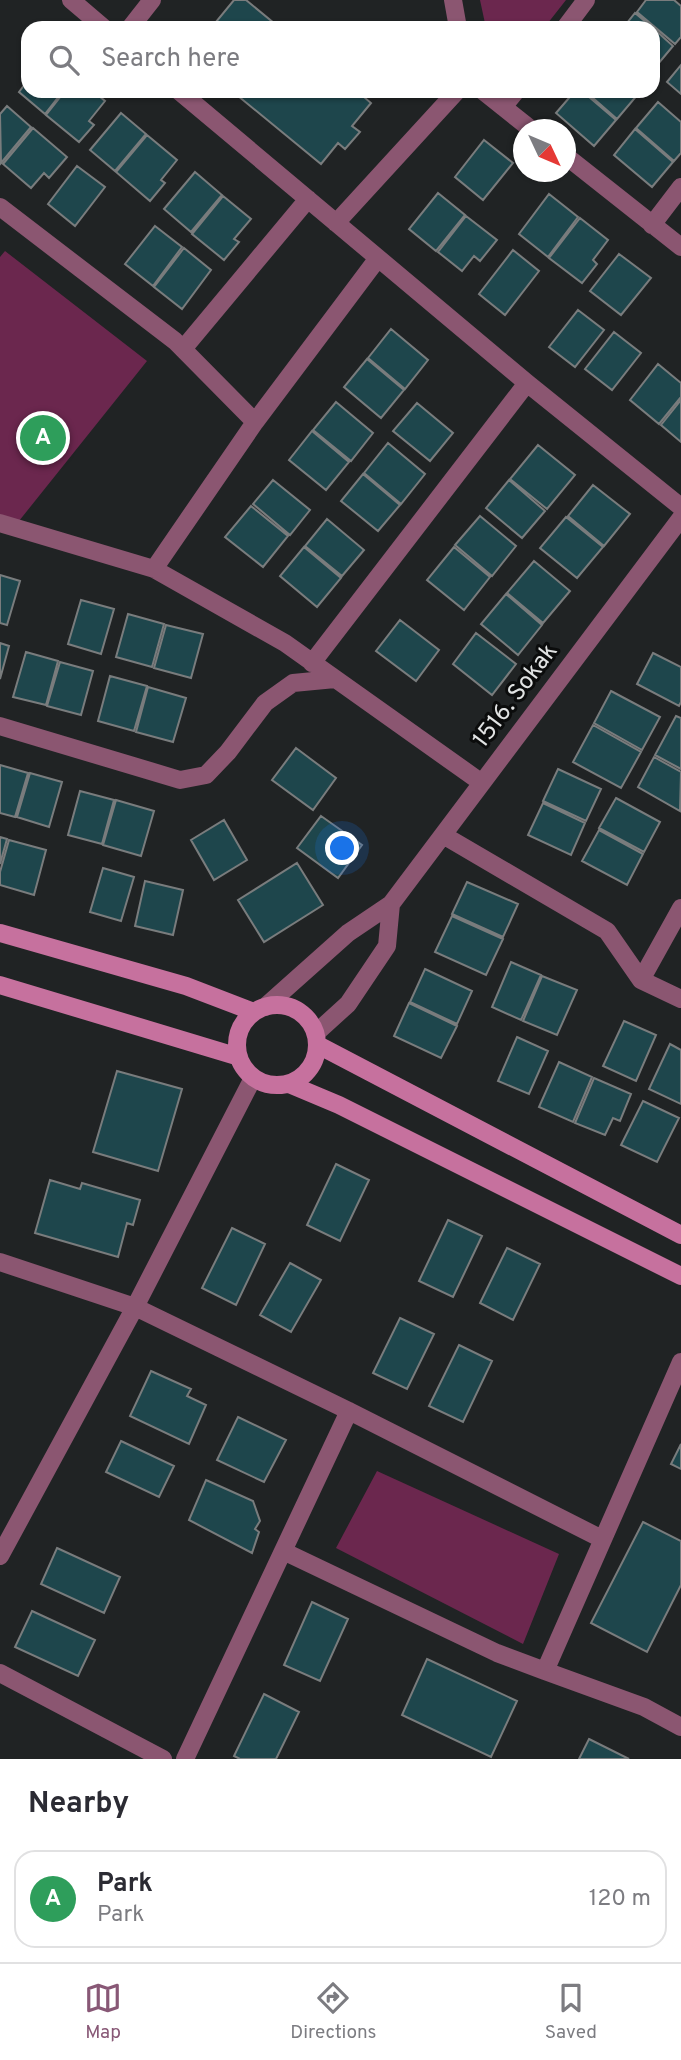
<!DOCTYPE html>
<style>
:root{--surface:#fff;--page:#f2f2f3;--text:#2b2b33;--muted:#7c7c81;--line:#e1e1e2;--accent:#885876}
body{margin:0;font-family:Overpass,sans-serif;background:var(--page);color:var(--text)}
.compass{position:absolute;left:513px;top:119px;width:63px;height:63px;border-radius:50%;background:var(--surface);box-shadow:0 2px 5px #0004;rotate:134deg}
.you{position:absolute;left:343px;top:849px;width:24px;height:24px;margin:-18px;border:5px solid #fff;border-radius:50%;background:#1a73e8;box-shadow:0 0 0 10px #1a73e833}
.badge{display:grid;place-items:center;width:46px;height:46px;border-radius:50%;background:var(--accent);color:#fff;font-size:23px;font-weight:700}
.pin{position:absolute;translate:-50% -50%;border:4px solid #fff;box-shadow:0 2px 7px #0006}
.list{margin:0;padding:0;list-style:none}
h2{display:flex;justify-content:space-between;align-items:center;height:91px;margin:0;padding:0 28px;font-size:30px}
h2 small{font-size:23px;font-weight:400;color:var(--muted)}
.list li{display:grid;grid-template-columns:46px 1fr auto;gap:21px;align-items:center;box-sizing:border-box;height:98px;margin:0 14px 14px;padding:0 14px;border:2px solid var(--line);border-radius:21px}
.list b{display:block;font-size:26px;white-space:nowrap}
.list p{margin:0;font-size:23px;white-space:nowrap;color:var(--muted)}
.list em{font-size:23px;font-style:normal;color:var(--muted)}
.icon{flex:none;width:38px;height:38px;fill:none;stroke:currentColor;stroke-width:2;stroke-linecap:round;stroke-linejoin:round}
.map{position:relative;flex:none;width:681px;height:1759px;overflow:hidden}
.search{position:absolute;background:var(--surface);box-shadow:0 2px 5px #0004;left:21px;right:21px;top:21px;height:77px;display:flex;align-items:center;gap:18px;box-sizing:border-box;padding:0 24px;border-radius:21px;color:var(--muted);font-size:26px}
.sheet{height:203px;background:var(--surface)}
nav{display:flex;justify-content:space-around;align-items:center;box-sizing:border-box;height:98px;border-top:2px solid var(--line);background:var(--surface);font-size:19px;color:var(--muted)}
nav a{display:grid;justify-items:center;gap:4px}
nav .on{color:var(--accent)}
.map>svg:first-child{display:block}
.green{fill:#6b274e}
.building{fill:#1e464c;stroke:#797c7d;stroke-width:2}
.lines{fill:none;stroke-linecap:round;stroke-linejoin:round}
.street{stroke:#8b5671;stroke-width:18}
.secondary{stroke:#c6719e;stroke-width:18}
.labels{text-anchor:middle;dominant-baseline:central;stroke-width:6;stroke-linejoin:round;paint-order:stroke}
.street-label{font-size:24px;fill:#e1e3e3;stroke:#0b0c0c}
</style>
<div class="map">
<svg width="681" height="1759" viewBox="0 0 681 1759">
<rect width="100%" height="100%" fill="#202324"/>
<path class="green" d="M480,0H566L544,28H486Z
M5,251L147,361L19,521L0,515V257Z
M377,1471L559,1554L523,1644L336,1548Z"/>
<path class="building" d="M234,0H246L280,28H211Z
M646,0H674L681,6V37L675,44L637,12Z
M635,13L653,28H623Z
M653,28L673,46L653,70Z
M681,65V94L667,82Z
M28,80V91H63L45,114L19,92Z
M65,91H93L105,101L89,121L94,125L79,142L46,115Z
M232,91H357L371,103L352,126L360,132L345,149L338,143L321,164Z
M575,91H582L616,120L594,146L556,113Z
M585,91H636L639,93L617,119Z
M658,102L681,122V153L674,161L636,128Z
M7,106L31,127L1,163L0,114Z
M121,113L146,134L115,171L90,150Z
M33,128L67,157L49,178L44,173L31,188L3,164Z
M635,129L673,162L652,187L614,155Z
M147,135L177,160L161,180L165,183L150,201L116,172Z
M484,140L513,163L483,200L455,177Z
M77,166L105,187L75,226L48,204Z
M195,172L222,195L191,232L164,209Z
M438,193L465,215L436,251L409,229Z
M549,194L578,217L548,257L519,234Z
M223,196L251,219L234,239L239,242L224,260L192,234Z
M466,216L497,240L480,261L474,256L462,271L438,252Z
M580,218L608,240L593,260L597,264L582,283L549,258Z
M155,226L182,247L153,286L125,264Z
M184,248L211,270L182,309L154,287Z
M513,250L539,271L505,315L479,294Z
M619,254L651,278L621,315L590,291Z
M578,310L604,330L575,367L549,347Z
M391,329L428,360L405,389L368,358Z
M614,332L641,353L612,390L585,369Z
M367,359L404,390L381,418L344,387Z
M658,364L681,383V397L659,424L630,400Z
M681,400V442L661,425Z
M336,402L373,433L351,461L313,430Z
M417,403L453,433L430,461L393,431Z
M312,431L349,462L326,490L289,460Z
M388,443L425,474L401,504L364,473Z
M538,445L575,475L547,509L510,479Z
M363,474L400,505L378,531L341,501Z
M273,480L310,510L290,535L253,504Z
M509,480L545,511L522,538L486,508Z
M593,485L630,514L604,546L568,516Z
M251,506L288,536L263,567L225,537Z
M480,516L516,546L492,576L455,545Z
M566,517L603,547L577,578L540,548Z
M327,519L364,550L342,576L305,546Z
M304,547L341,578L317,607L280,576Z
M454,547L490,577L464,610L427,580Z
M534,561L570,591L543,623L507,593Z
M0,575L20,581L7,625L0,623Z
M506,594L542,625L518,655L481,624Z
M81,600L114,609L101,654L68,644Z
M128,614L164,624L152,667L116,657Z
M400,620L439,650L416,681L376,651Z
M166,625L203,634L191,678L154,668Z
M476,633L516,664L492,695L453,664Z
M0,643L9,646L0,679Z
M26,652L58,661L46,705L13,697Z
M653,653L681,667V702L679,706L637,684Z
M60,662L93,671L81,715L47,706Z
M110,676L147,686L134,731L98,721Z
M148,687L186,698L173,742L136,732Z
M611,691L660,717L642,750L594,723Z
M676,716L681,718V769L655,755Z
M593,725L641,752L621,788L573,762Z
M296,748L336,778L313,810L272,780Z
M654,757L681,772L680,811L638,787Z
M0,765L28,773L15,817L0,813Z
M558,769L601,789L586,821L543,801Z
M30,773L62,782L49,827L17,817Z
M80,791L114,800L102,844L68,835Z
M616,798L660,822L644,852L599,828Z
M116,800L154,811L141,856L103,845Z
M543,803L585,823L571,855L528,835Z
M321,816L362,845L338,878L297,848Z
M224,820L247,860L214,880L191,840Z
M599,830L643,854L627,885L582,861Z
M0,837L7,839L0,864Z
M9,840L46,850L34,895L0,885V872Z
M297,863L323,905L264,942L238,900Z
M103,868L134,877L121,921L90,912Z
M145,881L183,890L173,935L135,926Z
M467,882L518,904L503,937L452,914Z
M452,916L503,939L486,975L435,952Z
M511,962L541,975L521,1020L492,1007Z
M425,969L472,991L457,1024L410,1002Z
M542,976L577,990L557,1035L523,1021Z
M409,1003L457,1026L441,1058L394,1036Z
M624,1021L656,1035L636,1081L603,1066Z
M517,1037L548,1051L529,1094L498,1081Z
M670,1044L681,1050V1104L649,1089Z
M559,1062L592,1077L573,1122L539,1107Z
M117,1071L182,1089L158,1171L93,1152Z
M594,1078L631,1094L620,1121L613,1118L605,1135L575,1123Z
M643,1101L679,1118L657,1162L621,1145Z
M336,1164L369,1180L340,1241L307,1225Z
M50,1180L80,1189L82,1183L140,1200L133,1225L127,1223L118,1257L35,1233Z
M448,1220L482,1236L453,1297L419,1281Z
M232,1228L265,1244L236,1305L202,1288Z
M507,1248L540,1264L513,1320L480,1303Z
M290,1263L321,1280L291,1332L260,1315Z
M400,1318L434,1334L407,1389L373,1373Z
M459,1345L492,1361L463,1422L429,1406Z
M151,1371L191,1389L187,1396L206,1405L189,1444L130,1416Z
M238,1417L286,1440L264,1482L217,1460Z
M121,1441L174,1466L159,1497L106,1472Z
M681,1444V1469L671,1464Z
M206,1480L253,1501L260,1521L255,1529L259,1532L252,1553L189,1520Z
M643,1522L681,1541V1585L647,1652L591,1623Z
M57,1548L120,1577L104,1613L41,1584Z
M312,1602L348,1619L320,1681L284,1665Z
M32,1611L95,1640L78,1676L15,1647Z
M427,1659L517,1701L491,1757L402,1715Z
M264,1694L299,1712L276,1759H240L234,1756Z
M589,1739L629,1759H579Z"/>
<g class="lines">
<path class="street" d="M71,0L104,28
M453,0L458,28
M130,28L152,0
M565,28L586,0
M179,91L527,383L681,507
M483,91L532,130
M503,107L516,91
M566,156L681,247
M0,207L175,341L255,422
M336,223L457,91
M652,225L681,187
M183,349L308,199
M0,523L154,569L285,643L482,783
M154,569L255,422L378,258
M312,663L527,383
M0,726L180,780L206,775L228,752L265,703L293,683L335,679
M443,835L607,931L641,980L681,999
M641,980L681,908
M265,1007L348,933L391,904L681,518
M316,1033L348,1004L387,946L391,904
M0,1262L135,1307L349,1411L602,1539
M681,1362L545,1671L644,1707L681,1727
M283,1551L497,1653L545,1671
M0,1556L135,1307L253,1078
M0,1673L163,1759
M185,1759L349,1411"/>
<path class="secondary" d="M0,933L186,986L254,1012
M0,985L239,1057
M237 1045a40 40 0 1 1 80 0a40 40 0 1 1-80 0Z
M318,1045L681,1235
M289,1084L339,1105L681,1276"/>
</g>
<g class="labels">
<g class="street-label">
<text transform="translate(516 696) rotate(-53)">1516. Sokak</text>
</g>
</g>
</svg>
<svg class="compass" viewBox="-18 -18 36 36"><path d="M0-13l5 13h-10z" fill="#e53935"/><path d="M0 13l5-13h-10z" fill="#7c7c81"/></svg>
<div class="you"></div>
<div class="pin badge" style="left:43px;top:438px;background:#2e9e5b">A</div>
<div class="search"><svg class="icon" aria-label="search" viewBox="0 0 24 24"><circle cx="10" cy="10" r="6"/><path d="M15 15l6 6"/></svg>Search here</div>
</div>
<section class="sheet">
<h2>Nearby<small></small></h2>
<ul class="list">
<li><span class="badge" style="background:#2e9e5b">A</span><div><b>Park</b><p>Park</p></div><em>120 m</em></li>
</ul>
</section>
<nav>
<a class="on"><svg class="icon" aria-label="map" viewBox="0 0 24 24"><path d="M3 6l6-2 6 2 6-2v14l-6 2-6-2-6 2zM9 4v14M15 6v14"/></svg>Map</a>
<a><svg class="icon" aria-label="directions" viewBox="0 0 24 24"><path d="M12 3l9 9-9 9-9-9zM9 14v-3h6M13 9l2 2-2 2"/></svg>Directions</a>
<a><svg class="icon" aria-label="saved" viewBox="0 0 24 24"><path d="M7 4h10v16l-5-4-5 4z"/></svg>Saved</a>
</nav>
